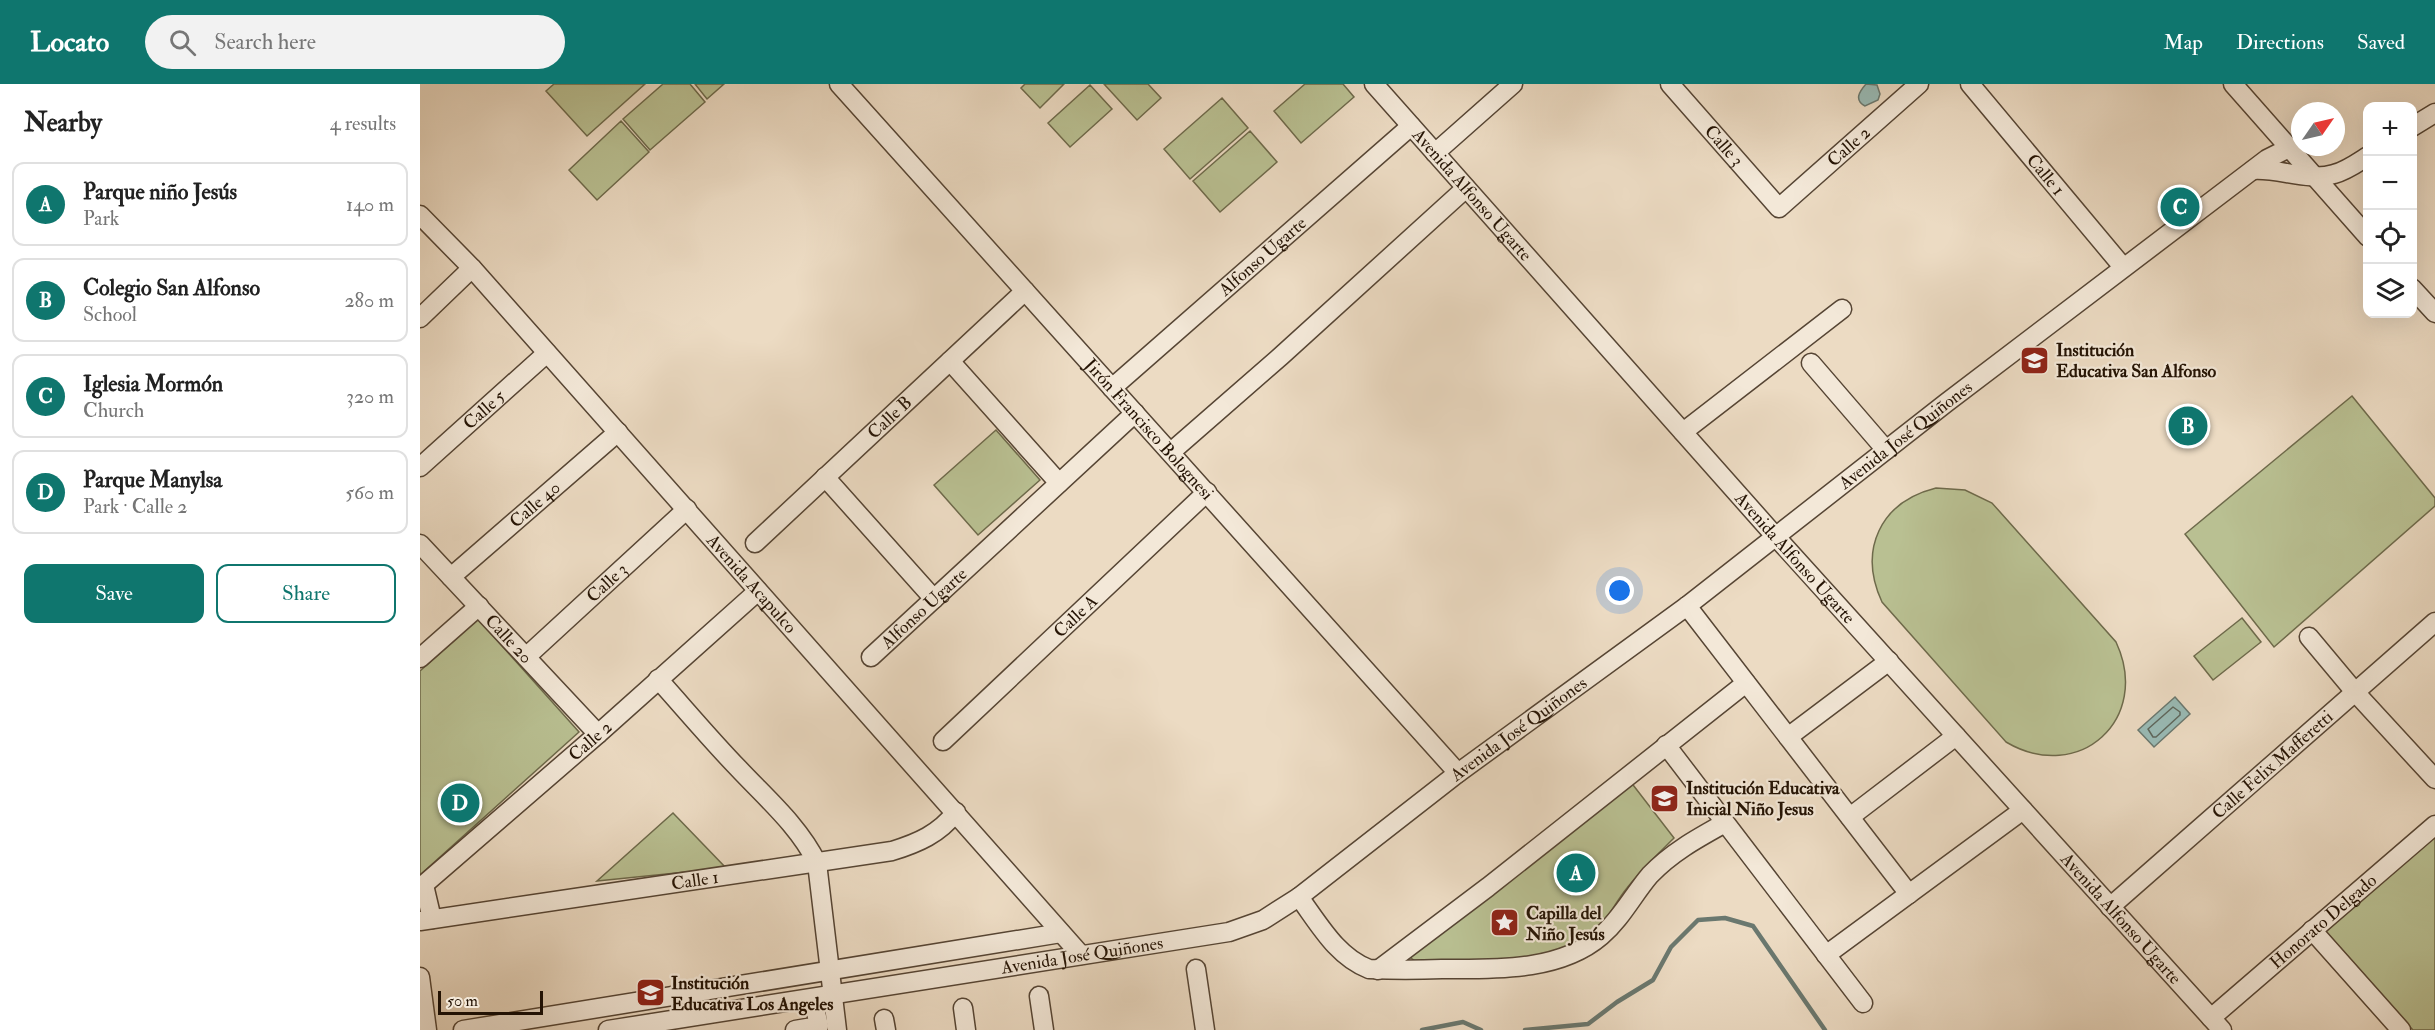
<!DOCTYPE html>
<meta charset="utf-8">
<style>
:root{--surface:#fff;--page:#f2f2f2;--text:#222;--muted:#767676;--line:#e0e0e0;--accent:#0f766e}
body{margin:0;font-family:"IM FELL Double Pica",serif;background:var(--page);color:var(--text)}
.controls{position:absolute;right:18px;top:18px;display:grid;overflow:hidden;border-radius:12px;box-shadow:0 6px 24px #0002}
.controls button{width:54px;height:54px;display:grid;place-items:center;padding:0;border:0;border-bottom:2px solid var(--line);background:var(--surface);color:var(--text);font:30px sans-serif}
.compass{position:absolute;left:1871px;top:18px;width:54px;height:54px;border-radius:50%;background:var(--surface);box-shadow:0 6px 24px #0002;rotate:56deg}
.scale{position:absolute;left:18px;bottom:15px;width:105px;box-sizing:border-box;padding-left:6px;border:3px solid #241304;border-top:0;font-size:16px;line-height:21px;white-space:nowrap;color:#241304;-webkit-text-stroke:4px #f3e8d8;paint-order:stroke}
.you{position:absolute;left:1200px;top:507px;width:21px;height:21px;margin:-15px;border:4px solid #fff;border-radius:50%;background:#1a73e8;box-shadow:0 0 0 9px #1a73e833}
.badge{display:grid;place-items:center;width:39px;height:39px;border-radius:50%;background:var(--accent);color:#fff;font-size:20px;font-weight:700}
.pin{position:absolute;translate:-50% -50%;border:3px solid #fff;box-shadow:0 2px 6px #0006}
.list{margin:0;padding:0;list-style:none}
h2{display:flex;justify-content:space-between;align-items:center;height:78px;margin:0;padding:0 24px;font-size:26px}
h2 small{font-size:20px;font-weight:400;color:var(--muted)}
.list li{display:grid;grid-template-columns:39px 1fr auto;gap:18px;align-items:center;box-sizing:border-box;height:84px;margin:0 12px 12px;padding:0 12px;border:2px solid var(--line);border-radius:12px}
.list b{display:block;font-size:22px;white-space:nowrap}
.list p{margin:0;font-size:20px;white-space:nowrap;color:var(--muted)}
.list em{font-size:20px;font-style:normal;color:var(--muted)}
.actions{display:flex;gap:12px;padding:18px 24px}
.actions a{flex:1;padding:14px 0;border:2px solid var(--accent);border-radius:12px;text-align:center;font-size:21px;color:var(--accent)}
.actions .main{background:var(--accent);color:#fff}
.icon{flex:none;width:33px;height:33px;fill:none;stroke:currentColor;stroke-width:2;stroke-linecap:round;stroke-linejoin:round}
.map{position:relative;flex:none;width:2015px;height:946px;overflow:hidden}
header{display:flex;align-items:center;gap:36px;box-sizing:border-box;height:84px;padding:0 30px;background:var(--accent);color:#fff}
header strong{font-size:28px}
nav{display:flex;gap:33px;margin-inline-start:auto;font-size:21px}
.search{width:420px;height:54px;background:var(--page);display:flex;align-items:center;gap:15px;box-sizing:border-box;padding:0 21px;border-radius:33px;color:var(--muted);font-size:22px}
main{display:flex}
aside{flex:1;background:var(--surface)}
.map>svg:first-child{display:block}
.green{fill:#b9c092;stroke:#6e6a4b;stroke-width:1.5}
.water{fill:#99bbb6;stroke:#6a786f;stroke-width:1.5}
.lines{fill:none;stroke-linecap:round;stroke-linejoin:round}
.shore{stroke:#5e675d;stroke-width:1.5}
.stream{stroke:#6a786f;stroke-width:4.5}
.minor-casing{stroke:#564534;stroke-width:21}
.minor{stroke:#f3e8d8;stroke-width:18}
.labels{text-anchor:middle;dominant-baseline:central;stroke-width:4.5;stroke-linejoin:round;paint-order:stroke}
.street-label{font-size:18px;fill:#241304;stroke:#f3e8d8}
.poi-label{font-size:18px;font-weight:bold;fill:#241304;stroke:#f3e8d8;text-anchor:start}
</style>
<header>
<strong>Locato</strong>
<div class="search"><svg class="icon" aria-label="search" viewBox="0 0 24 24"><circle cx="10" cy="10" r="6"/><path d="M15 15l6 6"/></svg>Search here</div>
<nav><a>Map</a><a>Directions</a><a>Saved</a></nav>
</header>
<main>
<aside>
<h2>Nearby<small>4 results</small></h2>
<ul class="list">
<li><span class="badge">A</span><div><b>Parque niño Jesús</b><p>Park</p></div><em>140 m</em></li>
<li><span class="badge">B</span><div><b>Colegio San Alfonso</b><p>School</p></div><em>280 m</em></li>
<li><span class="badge">C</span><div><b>Iglesia Mormón</b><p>Church</p></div><em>320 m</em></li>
<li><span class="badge">D</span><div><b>Parque Manylsa</b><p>Park · Calle 2</p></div><em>560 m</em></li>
</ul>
<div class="actions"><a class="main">Save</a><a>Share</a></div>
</aside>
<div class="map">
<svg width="2015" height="946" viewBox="0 0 2015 946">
<rect width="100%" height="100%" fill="#ecdbc3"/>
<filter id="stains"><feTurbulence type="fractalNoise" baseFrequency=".00333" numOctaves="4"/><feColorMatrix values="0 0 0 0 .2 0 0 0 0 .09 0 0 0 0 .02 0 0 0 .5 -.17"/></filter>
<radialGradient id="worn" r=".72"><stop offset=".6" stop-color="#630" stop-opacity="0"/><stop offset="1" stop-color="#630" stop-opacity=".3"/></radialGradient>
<path class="green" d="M134,0H225L167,52L126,7Z
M243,0H270L285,18L230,66L203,35Z
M275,0H304L287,15Z
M605,0H644L620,24L601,4Z
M684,0H728L741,14L717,36Z
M885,0H923L934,13L881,59L854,27Z
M670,1L692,25L650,63L628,39Z
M802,14L828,44L770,95L744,65Z
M201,37L229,68L177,116L149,86Z
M830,47L857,78L800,128L773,97Z
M1932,312L2015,414V422L1854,563L1765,450Z
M576,346L620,396L558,451L514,401Z
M1516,404L1545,406L1572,419L1696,558C1732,635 1659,701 1586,658L1462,518C1438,466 1460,418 1516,404Z
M1822,534L1841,558L1793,596L1774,572Z
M58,535L159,648L0,791V587Z
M1210,697L1254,754C1238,770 1221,786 1207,804C1193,821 1184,844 1165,857C1120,886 1045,879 995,877L991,874L992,865Z
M253,729L306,784L177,797Z
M2015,751V946H1993L1904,849Z"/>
<path class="water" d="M1446,0L1457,1L1460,10L1458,16L1445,22C1434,16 1439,8 1446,0Z
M1755,613L1770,630L1734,663L1718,646Z"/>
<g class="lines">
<path class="shore" d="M1753,623L1760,628V631L1736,653H1733L1728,645Z"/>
<path class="stream" d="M1002,946L1043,938L1061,946
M1105,946L1168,940L1197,918L1233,896L1251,863L1278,836L1305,834L1333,842L1405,946"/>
<defs>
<g id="minor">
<path id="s1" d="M419,0L1038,689"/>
<path id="s2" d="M954,0L1356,453L1802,946"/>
<path id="s3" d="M1250,0L1359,124L1499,0"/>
<path id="s4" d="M1550,0L1703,183"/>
<path d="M1813,0L1948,153"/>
<path d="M1992,43L2015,29"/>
<path d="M1015,69L1093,0"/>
<path d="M1833,86C1859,84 1889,98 1914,90C1926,87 1937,79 1948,72"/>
<path id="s5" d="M0,131L52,184L661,871"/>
<path d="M1992,204L2015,229"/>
<path d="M0,234L52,184"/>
<path d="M530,277L639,399"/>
<path d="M1391,279L1466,366"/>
<path id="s6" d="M692,304L991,42"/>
<path d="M1263,348L1422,225"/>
<path d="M751,368L861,272L1046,104"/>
<path id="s7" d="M0,383L127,269"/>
<path d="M405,393L514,515"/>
<path id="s8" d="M335,459L605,207"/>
<path id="s9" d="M0,460L178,650"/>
<path id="s10" d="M31,493L198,348"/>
<path d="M1267,522L1489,810"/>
<path d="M1889,553L1935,608L2015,695"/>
<path id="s11" d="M106,573L267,425"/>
<path id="s12" d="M451,573L715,329"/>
<path d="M0,574L59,522"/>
<path d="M238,595C265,625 290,655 318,684C346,714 379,742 397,779L417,946"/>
<path d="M1368,653L1469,577"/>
<path id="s13" d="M523,657L787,408"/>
<path d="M1246,661L1443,919"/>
<path d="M1430,733L1536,652"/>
<path d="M4,801L12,835"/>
<path id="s14" d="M0,804L178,650L338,507"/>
<path d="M879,813C899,840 917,873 949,885C973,886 998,886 1022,885C1074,885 1139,888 1181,852C1201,835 1213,811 1230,791C1252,768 1278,754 1305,739"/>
<path id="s15" d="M1690,823L2015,538"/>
<path id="s16" d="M0,837L472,767C498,759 519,750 536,728"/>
<path d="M1892,846L1981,946"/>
<path d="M1406,871L1603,726"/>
<path d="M776,885L785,946"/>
<path d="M958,886L1068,803L1326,599"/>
<path d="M0,893L7,946"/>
<path d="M619,912L624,946"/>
<path d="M543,924L546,946"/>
<path id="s17" d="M1791,934L2015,741"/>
<path d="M464,935L466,946"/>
<path d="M43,946L641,849"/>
<path id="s18" d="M188,946L809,848L843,836L879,813L1038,689L1267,522L1526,319L1847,75L1869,64"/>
<path d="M375,946L399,942L393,915"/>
</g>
</defs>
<use href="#minor" class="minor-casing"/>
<use href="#minor" class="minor"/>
</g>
<defs>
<symbol id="school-square" viewBox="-11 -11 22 22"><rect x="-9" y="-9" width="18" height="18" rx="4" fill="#8f2418" stroke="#f3e8d8"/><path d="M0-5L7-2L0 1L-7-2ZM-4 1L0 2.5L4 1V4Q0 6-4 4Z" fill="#fff"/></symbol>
<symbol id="sight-square" viewBox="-11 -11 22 22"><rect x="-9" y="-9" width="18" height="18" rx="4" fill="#8f2418" stroke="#f3e8d8"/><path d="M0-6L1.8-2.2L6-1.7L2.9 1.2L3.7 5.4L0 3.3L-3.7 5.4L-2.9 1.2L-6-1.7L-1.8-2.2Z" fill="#fff"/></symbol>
</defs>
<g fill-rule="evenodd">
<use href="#school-square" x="1598" y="260" width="33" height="33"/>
<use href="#school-square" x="1228" y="698" width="33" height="33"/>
<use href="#sight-square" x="1068" y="822" width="33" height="33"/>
<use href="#school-square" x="214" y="892" width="33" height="33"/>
</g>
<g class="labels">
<g class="street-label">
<text stroke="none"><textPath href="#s3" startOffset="82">Calle 3</textPath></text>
<text stroke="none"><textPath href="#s3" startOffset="258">Calle 2</textPath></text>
<text stroke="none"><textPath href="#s4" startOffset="118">Calle 1</textPath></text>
<text stroke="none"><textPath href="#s2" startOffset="148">Avenida Alfonso Ugarte</textPath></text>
<text stroke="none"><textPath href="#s6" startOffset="200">Alfonso Ugarte</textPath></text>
<text stroke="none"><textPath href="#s7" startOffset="86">Calle 5</textPath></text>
<text stroke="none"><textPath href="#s8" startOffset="184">Calle B</textPath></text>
<text stroke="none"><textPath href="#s1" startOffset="464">Jirón Francisco Bolognesi</textPath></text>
<text stroke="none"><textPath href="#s18" startOffset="1470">Avenida José Quiñones</textPath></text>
<text stroke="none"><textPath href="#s10" startOffset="111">Calle 40</textPath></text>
<text stroke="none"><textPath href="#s2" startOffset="634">Avenida Alfonso Ugarte</textPath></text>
<text stroke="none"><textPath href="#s11" startOffset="110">Calle 3</textPath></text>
<text stroke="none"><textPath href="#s5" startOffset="496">Avenida Acapulco</textPath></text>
<text stroke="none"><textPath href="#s12" startOffset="72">Alfonso Ugarte</textPath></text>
<text stroke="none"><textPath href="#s13" startOffset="182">Calle A</textPath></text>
<text stroke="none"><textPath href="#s9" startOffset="130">Calle 20</textPath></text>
<text stroke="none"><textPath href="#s18" startOffset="984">Avenida José Quiñones</textPath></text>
<text stroke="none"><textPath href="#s14" startOffset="225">Calle 2</textPath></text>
<text stroke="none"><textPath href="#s15" startOffset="216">Calle Felix Mafferetti</textPath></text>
<text stroke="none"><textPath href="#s16" startOffset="278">Calle 1</textPath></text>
<text stroke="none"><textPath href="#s2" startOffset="1120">Avenida Alfonso Ugarte</textPath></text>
<text stroke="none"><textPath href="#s17" startOffset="148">Honorato Delgado</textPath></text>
<text stroke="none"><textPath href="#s18" startOffset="480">Avenida José Quiñones</textPath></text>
</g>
<g class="poi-label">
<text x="1636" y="266">Institución<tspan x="1636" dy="21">Educativa San Alfonso</tspan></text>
<text x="1266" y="704">Institución Educativa<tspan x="1266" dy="21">Inicial Niño Jesus</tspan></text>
<text x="1106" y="829">Capilla del<tspan x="1106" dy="21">Niño Jesús</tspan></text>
<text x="251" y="899">Institución<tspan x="251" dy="21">Educativa Los Angeles</tspan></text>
</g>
</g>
<rect width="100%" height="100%" filter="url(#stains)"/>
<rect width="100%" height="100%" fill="url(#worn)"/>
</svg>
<div class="controls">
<button>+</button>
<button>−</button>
<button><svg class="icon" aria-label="locate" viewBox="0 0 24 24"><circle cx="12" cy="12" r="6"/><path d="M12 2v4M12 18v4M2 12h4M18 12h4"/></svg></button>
<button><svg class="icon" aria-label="layers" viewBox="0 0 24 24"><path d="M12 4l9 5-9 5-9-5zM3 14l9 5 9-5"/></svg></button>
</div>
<svg class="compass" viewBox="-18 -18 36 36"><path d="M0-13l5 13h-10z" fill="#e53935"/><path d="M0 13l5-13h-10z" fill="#767676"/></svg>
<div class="scale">50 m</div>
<div class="you"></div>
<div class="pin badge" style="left:1156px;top:789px">A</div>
<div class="pin badge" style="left:1768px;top:342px">B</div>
<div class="pin badge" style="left:1760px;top:123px">C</div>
<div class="pin badge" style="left:40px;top:719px">D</div>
</div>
</main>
